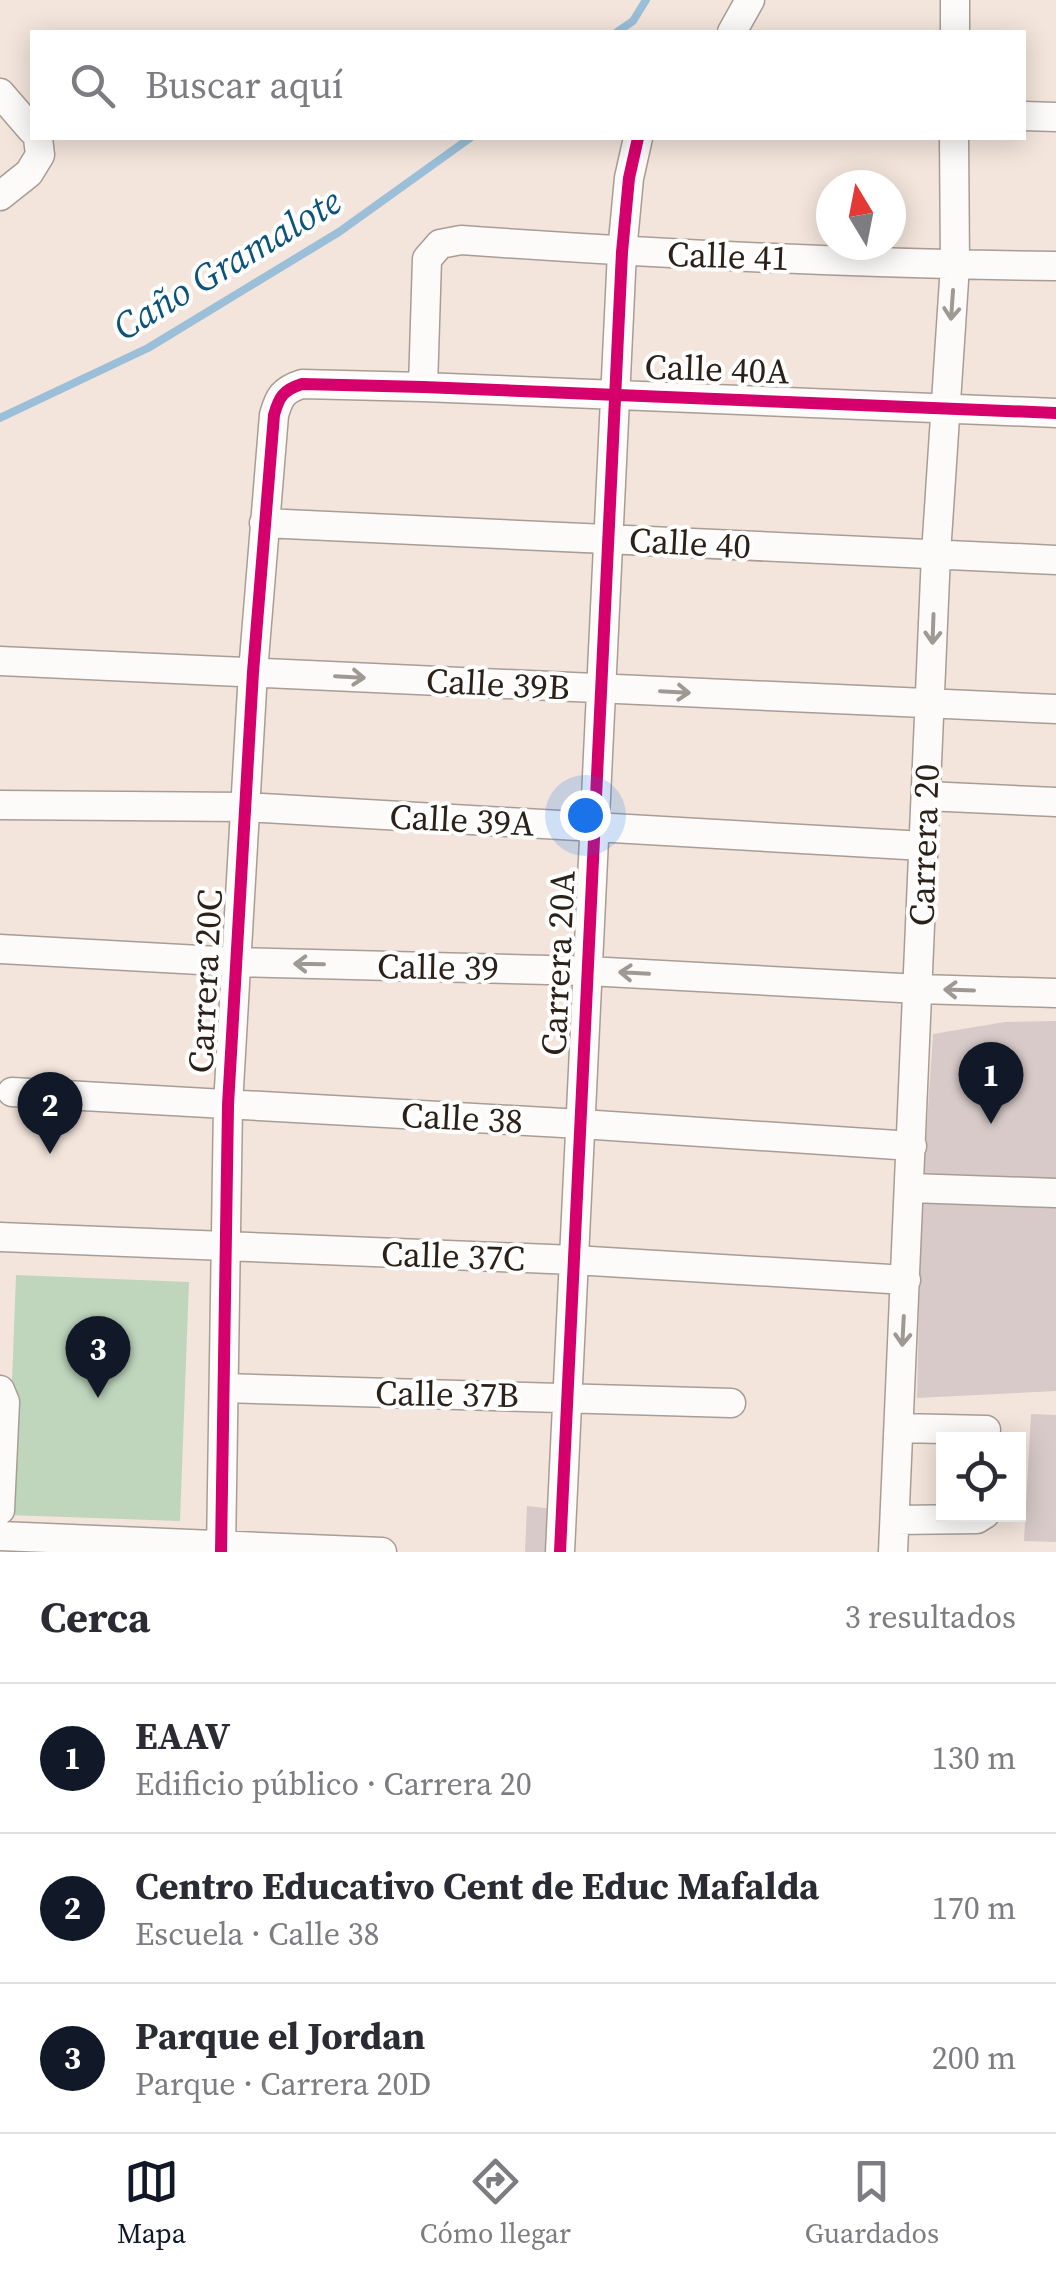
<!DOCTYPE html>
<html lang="es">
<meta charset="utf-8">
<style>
:root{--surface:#fff;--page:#f2f2f3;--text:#2b2b33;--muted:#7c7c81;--line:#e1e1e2;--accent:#111827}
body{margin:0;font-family:"Source Serif 4",serif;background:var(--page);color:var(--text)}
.controls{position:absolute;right:30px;bottom:30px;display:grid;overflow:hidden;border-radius:0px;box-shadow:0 5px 25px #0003}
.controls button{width:90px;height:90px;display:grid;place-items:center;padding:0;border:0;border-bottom:2px solid var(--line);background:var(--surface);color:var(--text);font:50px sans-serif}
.compass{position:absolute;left:816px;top:170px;width:90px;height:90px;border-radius:50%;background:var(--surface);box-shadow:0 5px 25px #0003;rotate:350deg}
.you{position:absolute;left:585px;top:815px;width:35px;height:35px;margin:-25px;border:8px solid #fff;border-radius:50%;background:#1a73e8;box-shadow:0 0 0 15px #1a73e833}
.badge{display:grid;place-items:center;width:65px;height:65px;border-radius:50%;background:var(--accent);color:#fff;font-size:32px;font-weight:700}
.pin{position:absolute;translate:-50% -82px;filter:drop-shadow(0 2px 5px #0008)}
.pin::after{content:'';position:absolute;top:52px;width:35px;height:30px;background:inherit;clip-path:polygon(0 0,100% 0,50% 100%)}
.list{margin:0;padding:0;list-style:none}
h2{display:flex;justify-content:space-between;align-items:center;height:130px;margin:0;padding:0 40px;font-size:42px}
h2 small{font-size:32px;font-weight:400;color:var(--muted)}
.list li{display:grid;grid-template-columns:65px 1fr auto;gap:30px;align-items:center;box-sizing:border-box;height:150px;padding:0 40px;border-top:2px solid var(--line)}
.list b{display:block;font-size:38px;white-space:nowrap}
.list p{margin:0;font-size:32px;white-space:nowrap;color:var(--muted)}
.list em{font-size:32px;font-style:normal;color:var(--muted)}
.icon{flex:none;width:55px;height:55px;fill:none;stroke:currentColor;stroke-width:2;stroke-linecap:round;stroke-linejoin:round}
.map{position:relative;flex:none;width:1056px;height:1552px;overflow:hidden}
.search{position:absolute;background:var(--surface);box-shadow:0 5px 25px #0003;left:30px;right:30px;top:30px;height:110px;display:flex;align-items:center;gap:25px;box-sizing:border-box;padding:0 35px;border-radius:0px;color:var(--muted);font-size:38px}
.sheet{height:580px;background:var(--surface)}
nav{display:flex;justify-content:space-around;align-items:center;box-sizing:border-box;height:140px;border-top:2px solid var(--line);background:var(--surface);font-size:28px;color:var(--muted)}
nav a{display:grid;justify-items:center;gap:5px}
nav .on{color:var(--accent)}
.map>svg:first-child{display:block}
.green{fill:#bfd6bd}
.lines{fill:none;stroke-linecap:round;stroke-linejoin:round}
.stream{stroke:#9bbfd9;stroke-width:8}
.building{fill:#d7cac8}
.minor-casing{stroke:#a89d95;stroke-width:31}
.minor{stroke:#fdfbfa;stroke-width:28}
.cycleway-casing{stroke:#fff;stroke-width:19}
.cycleway{stroke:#d6006c;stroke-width:12}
.oneway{stroke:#9f9994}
.labels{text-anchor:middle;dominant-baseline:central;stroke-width:8;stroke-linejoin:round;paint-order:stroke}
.street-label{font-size:35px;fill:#2c2118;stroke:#fff}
.water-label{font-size:38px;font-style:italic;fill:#0b537a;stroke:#fff}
</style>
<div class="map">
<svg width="1056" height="1552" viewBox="0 0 1056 1552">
<rect width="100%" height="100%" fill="#f3e5dc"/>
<path class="green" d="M16,1275L189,1282L180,1521L7,1515Z"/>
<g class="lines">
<path class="stream" d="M617,32L633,21L646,0
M0,418L148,348L339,232L470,138"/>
</g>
<path class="building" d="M1056,1021V1391L917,1398L921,1213L933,1034L1005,1022Z
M1031,1414L1056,1415V1542L1024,1541Z
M527,1506L554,1509L551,1552H525Z"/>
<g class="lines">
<defs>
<path id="minor" d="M732,32L750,0
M955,32V0
M0,93L32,130
M1024,116L1056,117
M0,196L29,173L40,155L38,138
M423,387L427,259L440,244L461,240C659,254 857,264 1056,266
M264,523L1056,560
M0,661L1056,709
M926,796L1056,802
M0,805L246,807L924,846
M0,949L236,962L588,971L919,989L1056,993
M12,1092L581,1124L912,1146
M910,1188L1056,1193
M0,1237L574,1260L906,1280
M224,1388L731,1403
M0,1390L5,1402L0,1510
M899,1428L986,1430
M895,1520L977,1519L985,1514
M0,1536L382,1552
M221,1552L228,1105L253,672L274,415C279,397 283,390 302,384L423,387L1056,413
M560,1552L622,252L629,178L638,138
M893,1552L936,554L955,265L954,138"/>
</defs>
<use href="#minor" class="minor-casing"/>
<use href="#minor" class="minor"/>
<defs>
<path id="cycleway" d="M221,1552L228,1105L253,672L274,415C279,397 283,390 302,384L423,387L1056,413
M560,1552L622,252L629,178L638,138"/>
</defs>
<use href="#cycleway" class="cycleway-casing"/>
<use href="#cycleway" class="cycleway"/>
</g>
<defs><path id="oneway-shaft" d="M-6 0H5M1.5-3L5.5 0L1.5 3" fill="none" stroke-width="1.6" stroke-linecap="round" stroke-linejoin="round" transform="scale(2.5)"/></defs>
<g class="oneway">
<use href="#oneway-shaft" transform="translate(952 305) rotate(94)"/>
<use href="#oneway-shaft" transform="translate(933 629) rotate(92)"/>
<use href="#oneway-shaft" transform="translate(350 677) rotate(3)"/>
<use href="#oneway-shaft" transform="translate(675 692) rotate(3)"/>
<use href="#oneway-shaft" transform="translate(309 964) rotate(-179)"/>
<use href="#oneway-shaft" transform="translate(634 973) rotate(-177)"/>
<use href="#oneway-shaft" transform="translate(959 990) rotate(-178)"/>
<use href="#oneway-shaft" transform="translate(903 1331) rotate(93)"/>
</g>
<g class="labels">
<g class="street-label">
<text transform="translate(728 256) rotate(2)">Calle 41</text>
<text transform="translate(717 369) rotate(2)">Calle 40A</text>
<text transform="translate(690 543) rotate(3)">Calle 40</text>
<text transform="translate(498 684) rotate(3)">Calle 39B</text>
<text transform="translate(462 820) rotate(3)">Calle 39A</text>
<text transform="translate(924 845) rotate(-88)">Carrera 20</text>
<text transform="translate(558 963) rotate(-87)">Carrera 20A</text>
<text transform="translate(438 967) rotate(1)">Calle 39</text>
<text transform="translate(205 981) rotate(-87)">Carrera 20C</text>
<text transform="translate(462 1118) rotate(3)">Calle 38</text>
<text transform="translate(453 1256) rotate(2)">Calle 37C</text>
<text transform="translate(447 1394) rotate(1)">Calle 37B</text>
</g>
<g class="water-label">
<text transform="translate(227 264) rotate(-31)">Caño Gramalote</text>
</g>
</g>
</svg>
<div class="controls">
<button><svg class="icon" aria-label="locate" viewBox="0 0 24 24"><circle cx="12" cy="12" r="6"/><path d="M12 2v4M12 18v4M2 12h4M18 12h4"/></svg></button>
</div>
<svg class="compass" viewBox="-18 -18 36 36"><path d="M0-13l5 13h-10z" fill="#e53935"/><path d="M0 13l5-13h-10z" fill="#7c7c81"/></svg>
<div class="you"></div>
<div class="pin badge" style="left:991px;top:1124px">1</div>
<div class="pin badge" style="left:50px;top:1154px">2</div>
<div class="pin badge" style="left:98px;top:1398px">3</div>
<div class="search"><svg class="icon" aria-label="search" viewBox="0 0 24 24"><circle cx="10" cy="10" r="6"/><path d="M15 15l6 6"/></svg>Buscar aquí</div>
</div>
<section class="sheet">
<h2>Cerca<small>3 resultados</small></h2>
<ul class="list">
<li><span class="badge">1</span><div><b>EAAV</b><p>Edificio público · Carrera 20</p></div><em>130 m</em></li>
<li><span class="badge">2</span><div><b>Centro Educativo Cent de Educ Mafalda</b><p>Escuela · Calle 38</p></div><em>170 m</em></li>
<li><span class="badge">3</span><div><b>Parque el Jordan</b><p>Parque · Carrera 20D</p></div><em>200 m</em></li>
</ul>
</section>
<nav>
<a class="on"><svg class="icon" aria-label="map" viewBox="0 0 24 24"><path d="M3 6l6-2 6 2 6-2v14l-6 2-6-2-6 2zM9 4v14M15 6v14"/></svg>Mapa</a>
<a><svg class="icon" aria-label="directions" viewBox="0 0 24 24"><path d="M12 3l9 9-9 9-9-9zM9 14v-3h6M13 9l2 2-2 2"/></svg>Cómo llegar</a>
<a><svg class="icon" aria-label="saved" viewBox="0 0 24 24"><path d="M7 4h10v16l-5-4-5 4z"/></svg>Guardados</a>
</nav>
